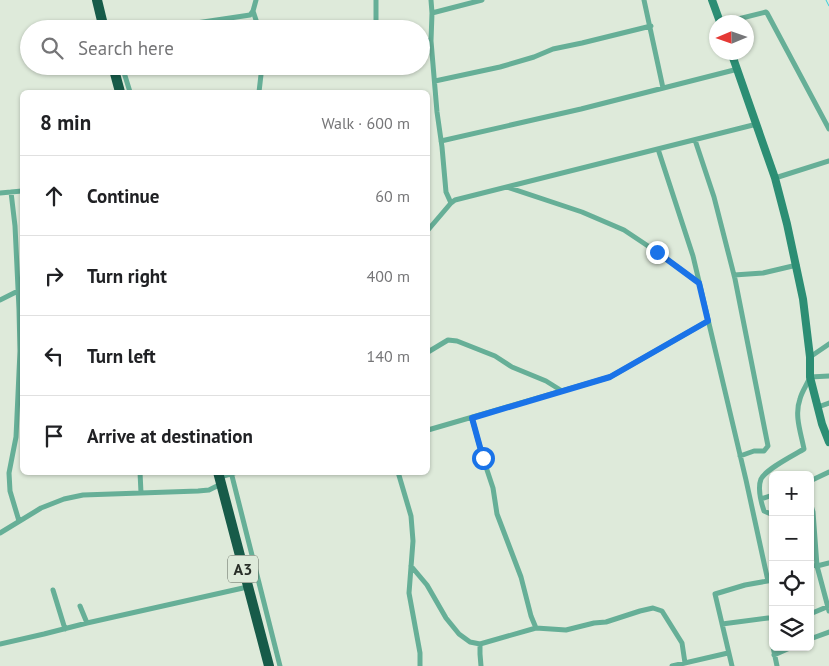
<!DOCTYPE html>
<meta charset="utf-8">
<style>
:root{--surface:#fff;--page:#f2f2f2;--text:#202124;--muted:#757577;--line:#e0e0e0}
body{margin:0;font-family:"PT Sans",sans-serif;background:var(--page);color:var(--text)}
.controls{position:absolute;right:15px;bottom:15px;display:grid;overflow:hidden;border-radius:8px;box-shadow:0 1px 4px #0004}
.controls button{width:45px;height:45px;display:grid;place-items:center;padding:0;border:0;border-bottom:1px solid var(--line);background:var(--surface);color:var(--text);font:25px sans-serif}
.compass{position:absolute;left:709px;top:15px;width:45px;height:45px;border-radius:50%;background:var(--surface);box-shadow:0 1px 4px #0004;rotate:268deg}
.stop{position:absolute;width:15px;height:15px;margin:-11px;border:4px solid #1a73e8;border-radius:50%;background:#fff}
.stop.end{background:#1a73e8;border-color:#fff;box-shadow:0 1px 5px #0008}
.list{margin:0;padding:0;list-style:none}
h2{display:flex;justify-content:space-between;align-items:center;height:65px;margin:0;padding:0 20px;font-size:21px}
h2 small{font-size:16px;font-weight:400;color:var(--muted)}
.list li{display:grid;grid-template-columns:32px 1fr auto;gap:15px;align-items:center;box-sizing:border-box;height:80px;padding:0 20px;border-top:1px solid var(--line)}
.list b{display:block;font-size:19px;white-space:nowrap}
.list em{font-size:16px;font-style:normal;color:var(--muted)}
.icon{flex:none;width:28px;height:28px;fill:none;stroke:currentColor;stroke-width:2;stroke-linecap:round;stroke-linejoin:round}
.map{position:relative;flex:none;width:829px;height:666px;overflow:hidden}
.search{position:absolute;background:var(--surface);box-shadow:0 1px 4px #0004;left:20px;top:20px;width:410px;height:55px;display:flex;align-items:center;gap:12px;box-sizing:border-box;padding:0 18px;border-radius:28px;color:var(--muted);font-size:19px}
.panel{position:absolute;background:var(--surface);box-shadow:0 1px 4px #0004;left:20px;top:90px;width:410px;height:385px;border-radius:8px}
.map>svg:first-child{display:block}
.lines{fill:none;stroke-linecap:round;stroke-linejoin:round}
.stream{stroke:#36cddc;stroke-width:1}
.street{stroke:#66af97;stroke-width:5}
.secondary{stroke:#2c8e74;stroke-width:8}
.highway{stroke:#175b49;stroke-width:10}
.route{stroke:#1a73e8;stroke-width:6}
.labels{text-anchor:middle;dominant-baseline:central;stroke-width:5;stroke-linejoin:round;paint-order:stroke}
.shield{fill:#deeada;stroke:#5f665d;stroke-width:1}
.shield-label{font-size:16px;font-weight:bold;fill:#292e28}
</style>
<div class="map">
<svg width="829" height="666" viewBox="0 0 829 666">
<rect width="100%" height="100%" fill="#deeada"/>
<g class="lines">
<path class="stream" d="M826,0L829,6"/>
<path class="street" d="M256,0L253,11L259,29
M376,0V29
M431,0L432,13L431,41L437,112L442,147L446,192L451,203
M644,0L663,88
M432,13L482,0
M726,22L766,12L767,13L829,129
M156,29L250,15L253,11
M421,40L431,41
M122,66L130,92
M435,81L500,67L534,57L553,49L582,43L651,26
M259,92L262,66
M695,140L714,197L735,279L768,446L764,451H754L740,456
M441,141L581,109L738,69
M658,149L693,256L746,480L768,581
M775,178L829,161
M507,187L582,212L624,230L657,252L699,283
M11,192L15,226L19,309L20,351L16,437L9,473L10,491L19,521
M0,193L22,191
M428,230L451,203L455,200L757,124
M734,275L763,273L797,265
M0,300L18,291
M428,352L448,340L457,341L495,356L512,367L546,381L562,391
M810,357L829,344
M818,407L829,403
M428,430L610,377L708,321
M140,472L141,493
M231,472L280,666
M398,472L411,516L413,541L409,593L420,653V666
M220,477L237,472
M810,481L829,472
M761,499L773,495
M810,502L813,512L817,566L829,611
M773,515L764,511C761,502 757,489 761,479C766,469 794,455 804,449C801,433 794,415 800,399C802,391 807,385 810,377L829,376
M0,533L41,508L64,499L83,495L198,491L209,490L217,486
M411,566L427,585L446,618L459,634L470,642L480,644L536,628L531,616L521,577L497,514L493,488L483,458L472,418
M810,567L816,565L817,566L829,563
M53,590L65,629
M80,606L87,623
M810,614L829,606
M722,624L768,618H773
M536,628L566,630L594,623L606,622L640,611L653,608L662,611L682,643L685,663
M773,635V647
M810,639L829,632
M0,644L44,634L87,623L243,588
M480,644V654L481,666
M773,647L777,666
M774,655L792,647
M672,666L728,653
M732,666L715,594L745,585L773,580"/>
<path class="secondary" d="M712,0L720,22
M731,52L775,178L787,224L803,299L810,357V377L822,424L829,442"/>
<path class="highway" d="M97,0L104,29
M113,66L120,92
M218,472L269,666"/>
</g>
<g class="lines">
<path class="route" d="M483,458L472,418L610,377L708,321L699,283L657,252"/>
</g>
<g class="labels">
<rect class="shield" x="228" y="555.5" width="30" height="27" rx="4"/>
<g class="shield-label">
<text x="243" y="569">A3</text>
</g>
</g>
</svg>
<div class="controls">
<button>+</button>
<button>−</button>
<button><svg class="icon" aria-label="locate" viewBox="0 0 24 24"><circle cx="12" cy="12" r="6"/><path d="M12 2v4M12 18v4M2 12h4M18 12h4"/></svg></button>
<button><svg class="icon" aria-label="layers" viewBox="0 0 24 24"><path d="M12 4l9 5-9 5-9-5zM3 14l9 5 9-5"/></svg></button>
</div>
<svg class="compass" viewBox="-18 -18 36 36"><path d="M0-13l5 13h-10z" fill="#e53935"/><path d="M0 13l5-13h-10z" fill="#757577"/></svg>
<div class="stop" style="left:483px;top:458px"></div>
<div class="stop end" style="left:657px;top:252px"></div>
<div class="search"><svg class="icon" aria-label="search" viewBox="0 0 24 24"><circle cx="10" cy="10" r="6"/><path d="M15 15l6 6"/></svg>Search here</div>
<section class="panel">
<h2>8 min<small>Walk · 600 m</small></h2>
<ul class="list">
<li><svg class="icon" aria-label="ahead" viewBox="0 0 24 24"><path d="M12 20V5M6 11l6-6 6 6"/></svg><div><b>Continue</b></div><em>60 m</em></li>
<li><svg class="icon" aria-label="right" viewBox="0 0 24 24"><path d="M7 20v-9h11M14 6l5 5-5 5"/></svg><div><b>Turn right</b></div><em>400 m</em></li>
<li><svg class="icon" aria-label="left" viewBox="0 0 24 24"><path d="M17 20v-9H6M10 6l-5 5 5 5"/></svg><div><b>Turn left</b></div><em>140 m</em></li>
<li><svg class="icon" aria-label="arrive" viewBox="0 0 24 24"><path d="M6 21V4h12l-3 4 3 4H6"/></svg><div><b>Arrive at destination</b></div></li>
</ul>
</section>
</div>
